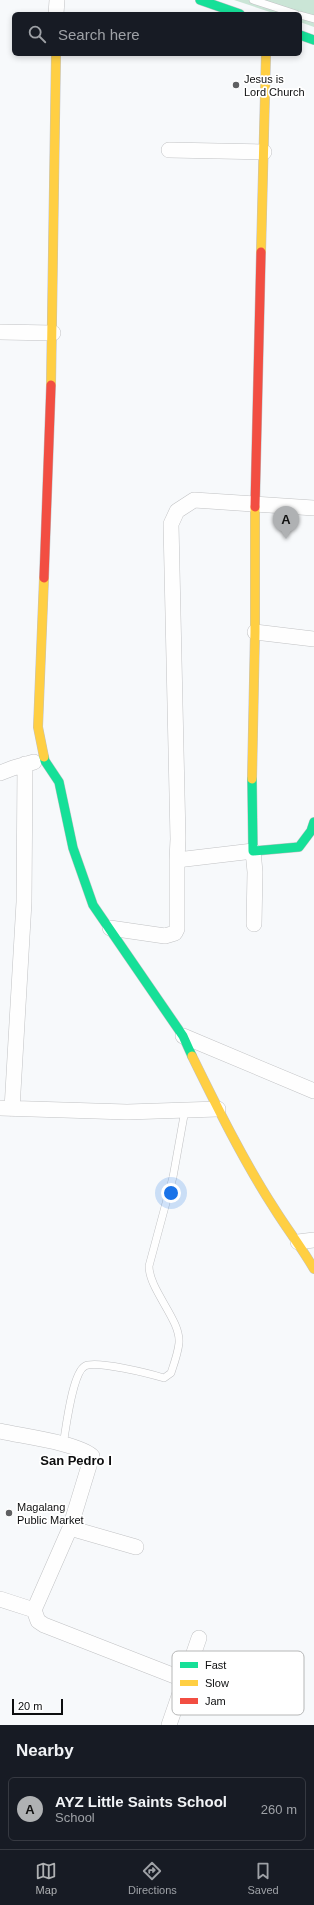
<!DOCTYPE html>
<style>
:root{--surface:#171b24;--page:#20242c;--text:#f1f3f6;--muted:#9ea1a6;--line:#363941;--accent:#afb1b3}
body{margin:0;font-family:Helvetica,sans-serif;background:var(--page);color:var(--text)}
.scale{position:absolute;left:12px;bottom:10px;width:51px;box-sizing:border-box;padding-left:4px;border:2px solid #0d0e0f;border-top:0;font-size:11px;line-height:14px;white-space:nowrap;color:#0d0e0f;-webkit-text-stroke:3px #fff;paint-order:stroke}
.you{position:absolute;left:171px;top:1193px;width:14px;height:14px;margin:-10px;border:3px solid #fff;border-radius:50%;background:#1a73e8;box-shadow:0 0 0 6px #1a73e833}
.badge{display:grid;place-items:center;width:26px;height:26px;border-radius:50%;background:var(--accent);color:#111;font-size:13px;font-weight:700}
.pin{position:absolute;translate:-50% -33px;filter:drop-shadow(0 1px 2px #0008)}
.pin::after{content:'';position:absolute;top:21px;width:14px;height:12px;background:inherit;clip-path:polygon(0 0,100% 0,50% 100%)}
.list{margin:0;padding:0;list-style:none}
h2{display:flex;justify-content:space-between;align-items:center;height:52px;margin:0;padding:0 16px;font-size:17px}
h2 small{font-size:13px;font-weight:400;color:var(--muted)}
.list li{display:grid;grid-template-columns:26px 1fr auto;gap:12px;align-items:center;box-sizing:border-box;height:64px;margin:0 8px 8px;padding:0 8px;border:1px solid var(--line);border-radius:6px}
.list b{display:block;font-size:15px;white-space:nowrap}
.list p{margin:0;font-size:13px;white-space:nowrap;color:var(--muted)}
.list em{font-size:13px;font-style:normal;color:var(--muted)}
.icon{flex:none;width:22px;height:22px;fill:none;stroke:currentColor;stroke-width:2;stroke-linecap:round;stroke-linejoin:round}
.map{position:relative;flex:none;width:314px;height:1725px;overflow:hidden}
.search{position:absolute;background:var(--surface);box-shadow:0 2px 6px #0003;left:12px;right:12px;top:12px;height:44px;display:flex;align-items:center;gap:10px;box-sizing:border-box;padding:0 14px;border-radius:6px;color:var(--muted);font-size:15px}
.sheet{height:124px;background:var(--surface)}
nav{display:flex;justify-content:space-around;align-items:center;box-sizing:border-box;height:56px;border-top:1px solid var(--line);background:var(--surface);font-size:11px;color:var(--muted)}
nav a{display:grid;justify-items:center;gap:2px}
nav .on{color:var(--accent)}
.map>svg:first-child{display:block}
.green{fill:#cae5d6}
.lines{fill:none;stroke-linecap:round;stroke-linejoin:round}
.lane-casing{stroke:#c1c2c4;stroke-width:8}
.street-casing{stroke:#c1c2c4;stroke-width:16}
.fast-casing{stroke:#c1c2c4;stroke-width:10}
.slow-casing{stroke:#c1c2c4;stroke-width:10}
.jam-casing{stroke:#c1c2c4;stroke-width:10}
.lane{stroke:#fefefe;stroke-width:7}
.street{stroke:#fefefe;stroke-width:15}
.fast{stroke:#16e098;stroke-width:9}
.slow{stroke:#ffcf43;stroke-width:9}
.jam{stroke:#f24e42;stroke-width:9}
.poi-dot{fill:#5f6062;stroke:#fff;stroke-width:1.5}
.labels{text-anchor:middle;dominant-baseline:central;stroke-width:3.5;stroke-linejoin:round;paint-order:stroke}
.poi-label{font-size:11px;fill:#0d0e0f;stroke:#fff;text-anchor:start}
.quarter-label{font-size:13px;font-weight:bold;fill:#0d0e0f;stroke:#fff}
.key{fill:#fff;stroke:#b6b7b7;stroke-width:1}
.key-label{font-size:11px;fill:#0d0e0f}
</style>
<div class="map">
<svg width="314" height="1725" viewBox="0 0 314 1725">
<rect width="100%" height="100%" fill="#f7f9fb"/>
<path class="green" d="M234,0H314V27L300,22V14H276Z"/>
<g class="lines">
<defs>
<path id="lane" d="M253,0L296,14
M300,15L314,19
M63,1445C66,1429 72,1373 85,1366C96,1360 151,1374 164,1378L171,1373C174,1364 178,1353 179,1343C181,1320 149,1290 149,1266L173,1177L185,1110"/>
<path id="street" d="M56,14L57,0
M169,150L264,152
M0,332L53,333
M255,632L314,639
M0,773L13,768L34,762
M177,860L178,839L171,524L177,511L194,500L314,508
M110,928L165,936L175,933L177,929V860L253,851L255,872L254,924
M183,1036L314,1091
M0,1108L127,1112L218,1109
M12,1109L24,902L25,764
M298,1242L314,1240
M0,1431C21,1436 78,1443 92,1456L70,1528L34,1610L0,1599
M70,1528L136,1547
M34,1610L38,1621L44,1625L185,1680
M169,1725L199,1638"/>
<path id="fast" d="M200,0L240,14
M300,35L314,40
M44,757L45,761L59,782L73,848L93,905L183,1036L192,1056
M252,779L253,851L299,847L311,831L314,822"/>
<path id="slow" d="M261,252L266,54
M51,385L56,54
M44,578L38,727L44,757
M252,779L255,632V507
M192,1056C217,1107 243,1160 274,1208C287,1229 302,1248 314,1269"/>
<path id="jam" d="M255,507L261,252
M44,578L51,385"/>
</defs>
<use href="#lane" class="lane-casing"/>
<use href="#street" class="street-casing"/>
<use href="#fast" class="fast-casing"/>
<use href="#slow" class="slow-casing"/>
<use href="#jam" class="jam-casing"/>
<use href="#lane" class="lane"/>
<use href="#street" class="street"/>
<use href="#fast" class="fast"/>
<use href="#slow" class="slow"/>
<use href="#jam" class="jam"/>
</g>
<g class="poi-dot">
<circle cx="236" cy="85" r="4"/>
<circle cx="9" cy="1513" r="4"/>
</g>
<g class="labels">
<g class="poi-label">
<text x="244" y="79">Jesus is<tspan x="244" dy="13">Lord Church</tspan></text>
<text x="17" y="1507">Magalang<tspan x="17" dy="13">Public Market</tspan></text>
</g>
<g class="quarter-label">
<text x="76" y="1460">San Pedro I</text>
</g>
</g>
<rect x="172" y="1651" width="132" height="64" rx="6" class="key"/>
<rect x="180" y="1662" width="18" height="6" fill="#16e098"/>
<rect x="180" y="1680" width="18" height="6" fill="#ffcf43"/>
<rect x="180" y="1698" width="18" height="6" fill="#f24e42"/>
<g class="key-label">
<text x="205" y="1669">Fast</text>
<text x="205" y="1687">Slow</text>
<text x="205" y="1705">Jam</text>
</g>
</svg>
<div class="scale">20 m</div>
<div class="you"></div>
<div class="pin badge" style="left:286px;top:539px">A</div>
<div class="search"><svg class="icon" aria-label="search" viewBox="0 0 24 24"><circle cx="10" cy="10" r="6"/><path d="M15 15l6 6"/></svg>Search here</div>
</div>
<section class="sheet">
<h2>Nearby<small></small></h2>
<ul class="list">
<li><span class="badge">A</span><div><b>AYZ Little Saints School</b><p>School</p></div><em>260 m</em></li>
</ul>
</section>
<nav>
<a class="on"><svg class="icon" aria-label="map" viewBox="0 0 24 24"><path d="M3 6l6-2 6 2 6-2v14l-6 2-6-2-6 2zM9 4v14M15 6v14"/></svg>Map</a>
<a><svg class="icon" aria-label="directions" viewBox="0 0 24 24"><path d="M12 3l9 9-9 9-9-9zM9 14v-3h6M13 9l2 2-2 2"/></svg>Directions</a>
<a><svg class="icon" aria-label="saved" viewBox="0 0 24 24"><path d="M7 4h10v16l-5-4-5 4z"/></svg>Saved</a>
</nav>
